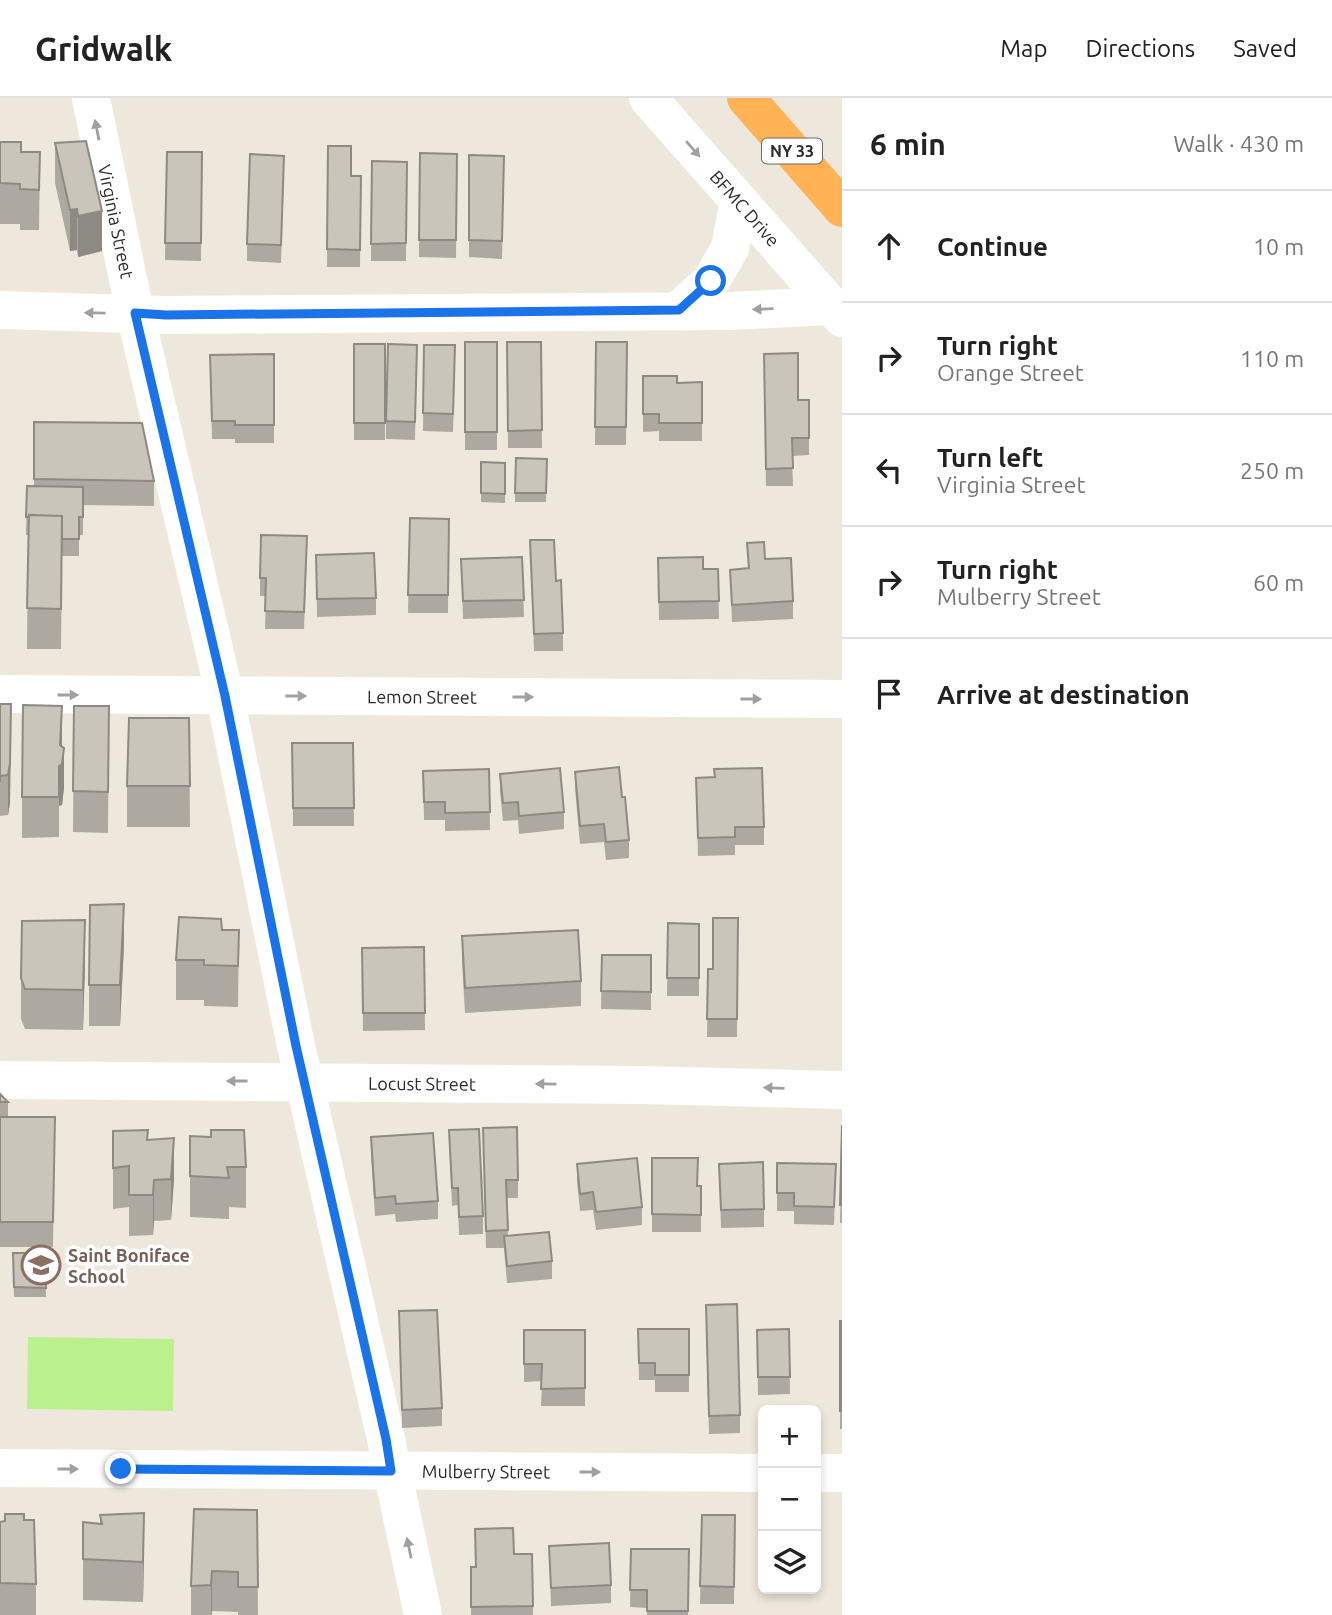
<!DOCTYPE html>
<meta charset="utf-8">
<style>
:root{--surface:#fff;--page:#f6f6f6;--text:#222;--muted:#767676;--line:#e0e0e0}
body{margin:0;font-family:Ubuntu,sans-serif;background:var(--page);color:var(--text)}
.controls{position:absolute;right:21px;bottom:21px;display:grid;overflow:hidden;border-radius:10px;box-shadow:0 4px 10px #0003}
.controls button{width:63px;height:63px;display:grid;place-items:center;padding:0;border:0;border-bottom:2px solid var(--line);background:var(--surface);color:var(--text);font:35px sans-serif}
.stop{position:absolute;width:21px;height:21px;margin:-16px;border:5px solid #1a73e8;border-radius:50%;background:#fff}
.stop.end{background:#1a73e8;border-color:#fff;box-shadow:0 2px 7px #0008}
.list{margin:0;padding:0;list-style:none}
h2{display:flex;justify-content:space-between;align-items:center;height:91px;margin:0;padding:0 28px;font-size:30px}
h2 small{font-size:23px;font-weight:400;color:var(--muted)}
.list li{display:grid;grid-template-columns:46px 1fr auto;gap:21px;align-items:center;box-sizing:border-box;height:112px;padding:0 28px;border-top:2px solid var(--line)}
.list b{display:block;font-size:26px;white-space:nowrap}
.list p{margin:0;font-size:23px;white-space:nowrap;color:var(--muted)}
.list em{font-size:23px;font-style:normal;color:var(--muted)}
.icon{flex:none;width:38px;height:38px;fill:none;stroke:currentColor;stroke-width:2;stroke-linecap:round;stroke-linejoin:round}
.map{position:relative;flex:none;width:842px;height:1517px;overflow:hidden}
header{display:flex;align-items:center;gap:42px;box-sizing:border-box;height:98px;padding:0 35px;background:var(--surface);border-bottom:2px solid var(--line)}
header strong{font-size:33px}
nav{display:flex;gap:38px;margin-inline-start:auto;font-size:24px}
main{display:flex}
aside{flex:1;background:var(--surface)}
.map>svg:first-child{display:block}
.pitch{fill:#bbf08f}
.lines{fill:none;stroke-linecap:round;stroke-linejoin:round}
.minor{stroke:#fff;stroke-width:38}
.highway{stroke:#ffb355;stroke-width:38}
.wall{fill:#ada9a1}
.shaded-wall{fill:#8d8a83}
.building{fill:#c9c5bb;stroke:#8d8a83;stroke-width:2}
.oneway{fill:#a0a0a0}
.route{stroke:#1a73e8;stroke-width:9}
.labels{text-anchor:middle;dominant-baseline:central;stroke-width:7;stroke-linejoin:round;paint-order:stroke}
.shield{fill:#fff;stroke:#6b6b6b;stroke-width:2}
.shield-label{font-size:16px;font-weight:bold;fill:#2b2b2b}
.street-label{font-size:18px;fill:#2b2b2b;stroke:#fff}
.education-label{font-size:18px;font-weight:bold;fill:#785e54;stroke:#fff;text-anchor:start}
</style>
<header>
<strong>Gridwalk</strong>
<nav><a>Map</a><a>Directions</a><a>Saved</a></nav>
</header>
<main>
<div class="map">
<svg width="842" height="1517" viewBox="0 0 842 1517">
<rect width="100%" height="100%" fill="#eee8dc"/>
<path class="pitch" d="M28,1239L174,1241L173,1313L27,1311Z"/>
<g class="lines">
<g class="minor">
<path id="s1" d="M91,0L135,215L225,598L296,948L386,1341L392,1372L423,1517"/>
<path id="s2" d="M648,0L842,220"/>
<path d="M0,212L166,217L729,213L831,208"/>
<path d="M679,212L711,183L730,150L739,103"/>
<path id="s3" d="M0,596L842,601"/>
<path id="s4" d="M0,982L643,987L842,992"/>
<path id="s5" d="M0,1370L763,1375"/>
<path d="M816,1375H842"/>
</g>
<path class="highway" d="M746,0L842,110"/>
</g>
<path class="wall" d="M0,44L21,54H40L39,132H20V126H0Z
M55,45L102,153L78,159L77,152L70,153L55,85Z
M328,48L351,78H361L360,169H327Z
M167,54H202L201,163L165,162Z
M420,55L457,56L456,160L419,159Z
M469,57L504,76L502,161L469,159Z
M372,63L407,64L406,163H371Z
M284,76L281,165L247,163V146Z
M465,244H497V352H465Z
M507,244H541L542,350H508Z
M596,244H627L626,347H595Z
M354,246H385V342H354Z
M417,247L415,342L386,341V323Z
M424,247L455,265L453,334L423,333Z
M274,256V345H235V341H212L210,257Z
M764,256L798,302H809V357L792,358L793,388H766Z
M643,278L677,285L702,284V343H659V333L643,334Z
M34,324L154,383V408L83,407V437H79V458H62L61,551H27L28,437H26L27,388L34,389Z
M516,360L547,361L546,404H515Z
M481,364L505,365V405L481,404Z
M410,420L449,421L448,515H408Z
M530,442L556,483L563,535V553H534Z
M747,445L793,503V521L732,524L730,472L748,470Z
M307,455L304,531H265L266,498H260V480Z
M316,457L376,500V517L317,519Z
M522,459L524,519L463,521L461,461Z
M658,460L703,471H718L719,521L659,522Z
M0,606L11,647L10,705L8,717L0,718Z
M74,608H109L108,735L73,734Z
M189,620L190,729H127V688Z
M292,645H353L354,728H293Z
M62,649L64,690L62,707L59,708V739L22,740V699Z
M489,671L490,732L445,733V722H424L423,673Z
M575,674L622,699L629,742V760L606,762L604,744L580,746L575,691Z
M500,676L564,714V731L519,736L518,722L503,723L500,694Z
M714,679L764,729V747H735V757L698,758L696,680Z
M738,820L737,939H707L708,871H713Z
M668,825L699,826V898H667Z
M239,832L238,909L204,908V902H176V862Z
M462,838L581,883V908L465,915L462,864Z
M124,846L120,928H89V887Z
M424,849L425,932L363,933L362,850Z
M602,857H651V912L601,911Z
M85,863L83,932L25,931L21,921V880Z
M0,996L8,1004V1019H55L53,1149H0Z
M842,1027V1125H840Z
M483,1030L518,1082V1100H507L508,1137L552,1163V1181L507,1185L504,1150H486Z
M211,1032L246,1069V1110L229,1109V1121L190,1119V1038L211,1039Z
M449,1032L483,1118V1136L459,1137L458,1107L452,1108Z
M113,1033L148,1042L174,1081L171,1122L154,1123L153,1137L129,1138V1109L113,1111Z
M371,1039L438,1103V1121L396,1124L395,1116L375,1118L371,1057Z
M652,1060L697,1088H701V1134H652Z
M777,1065L836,1066L834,1127L794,1126V1113H777Z
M577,1066L642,1109V1127L596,1132L593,1112L580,1113L577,1083Z
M719,1066L764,1111V1129L721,1130Z
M13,1155H45L46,1199H14Z
M399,1213L442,1310V1328L402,1330Z
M840,1223H842V1331H840Z
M706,1224L740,1317V1335L709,1336Z
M638,1231H689V1294H655V1282H639Z
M789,1231L790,1296L758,1297L757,1232Z
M524,1232H585V1308H541L542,1283L524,1284Z
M257,1412L258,1517H238V1514L212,1513V1517H191V1488Z
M100,1417L144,1456L143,1504L83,1502V1424L100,1426Z
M702,1417H735L734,1506H700Z
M24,1422L36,1486V1517H0V1424Z
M549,1448L611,1487V1505L551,1508Z
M631,1451H689L688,1517H647V1510L630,1509Z
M514,1456L533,1508V1517H471V1469H476Z"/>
<path class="shaded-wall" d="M77,111V152L70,153V112Z
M102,113V153L78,159V118Z
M11,606L10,705L8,717V677Z
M62,608V649L64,650V690L62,707L59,708V668Z
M124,806V846L120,928V887Z
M85,822V863L83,932V892Z
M174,1040V1081L171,1122V1081Z
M154,1082V1123L153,1137V1097Z
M144,1415V1456L143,1504V1464Z
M212,1473V1513L211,1517V1487Z"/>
<path class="building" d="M86,43L102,113L78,118L77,111L70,112L55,45Z
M0,44H21V54H40L39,92L20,91V86L0,85Z
M328,48H351V78H361L360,152L327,151Z
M167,54H202L201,145H165Z
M420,55L457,56L456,142H419Z
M250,56L284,58L281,147L247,146Z
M469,57L504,58L502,143L469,142Z
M372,63L407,64L406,145L371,146Z
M465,244H497V334H465Z
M507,244H541L542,332L508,333Z
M596,244H627L626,329H595Z
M354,246H385V325H354Z
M388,246L417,247L415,324L386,323Z
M424,247H455L453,316L423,315Z
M798,255V302H809V340H792L793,370L766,371L764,256Z
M274,256V327H235V323H212L210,257Z
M643,278H677V285L702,284V325H659V316H643Z
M34,324L142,325L154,383L34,381Z
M516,360L547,361L546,395H515Z
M481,364L505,365V396L481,395Z
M27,388L83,389V419H79V441H62V418L29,417V419H26Z
M29,417L62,418L61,511L27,510Z
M410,420L449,421L448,497H408Z
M261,437L307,438L304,514L265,513L266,480H260Z
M530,442H554L556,483L561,482L563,535L534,536Z
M764,444L765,461L791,460L793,503L732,507L730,472L749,470L747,445Z
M374,455L376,500L317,501L316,457Z
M522,459L524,502L463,503L461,461Z
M703,459V471H718L719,503L659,504L658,460Z
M0,606H11L10,665L8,677L0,678V684Z
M23,607L62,608L60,647L64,650L62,666L59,668V699H22Z
M74,608H109L108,694L73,693Z
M129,620H189L190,688H127Z
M292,645H353L354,710H293Z
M619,669L622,699H625L629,742L606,744L604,726L580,728L575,674Z
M560,670L564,714L519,718L518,704L503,705L500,676Z
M762,670L764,729H735V739L698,740L696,680L715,679L714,671Z
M489,671L490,714L445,715V704H424L423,673Z
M124,806L120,887H89L90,807Z
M179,819L221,821L222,832H239L238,868L204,867V862H176Z
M713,820H738L737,921H707L708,871H713Z
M85,822L83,892L25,891L21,880L22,823Z
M668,825L699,826V880H667Z
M578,832L581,883L465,890L462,838Z
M424,849L425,915H363L362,850Z
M602,857H651V894L601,893Z
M0,996L8,1004H0Z
M0,1019H55L53,1124H0Z
M842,1027V1107H840Z
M517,1029L518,1082H506L508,1132L486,1133L483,1030Z
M479,1031L483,1118L459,1119L458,1090H452L449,1032Z
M148,1032L147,1042L174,1040L171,1081L154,1082L153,1097H129V1068L113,1070V1033Z
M211,1032H244L246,1069H227L229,1080L190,1078V1038L211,1039Z
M433,1035L438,1103L396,1106L395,1098L375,1100L371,1039Z
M637,1060L642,1109L596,1114L593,1094L580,1096L577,1066Z
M652,1060H698L697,1088H701V1117L652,1116Z
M763,1064L764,1111L721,1112L719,1066Z
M777,1065L836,1066L834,1109L794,1108V1095H777Z
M549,1134L552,1163L507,1168L504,1138Z
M13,1155H45L46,1190L14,1189Z
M737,1206L740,1317L709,1318L706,1207Z
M437,1212L442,1310L402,1312L399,1213Z
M840,1223H842V1313H840Z
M638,1231H689V1277H655V1265H639Z
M789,1231L790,1279H758L757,1232Z
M524,1232H585V1290L541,1291L542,1266H524Z
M194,1411L257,1412L258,1489H238V1474L212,1473L211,1487L191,1488Z
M144,1415L143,1464L83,1461V1424L102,1426L100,1417Z
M5,1416H24V1422H34L36,1486L0,1485V1424L5,1423Z
M702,1417H735L734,1489L700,1488Z
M513,1430L514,1456H532L533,1508L471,1509V1469H476L475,1431Z
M609,1445L611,1487L551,1490L549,1448Z
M631,1451H689L688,1513H647V1492H630Z"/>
<defs><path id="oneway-solid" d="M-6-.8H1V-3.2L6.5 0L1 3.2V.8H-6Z" transform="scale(1.75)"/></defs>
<g class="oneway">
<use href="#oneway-solid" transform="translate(97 32) rotate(-101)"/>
<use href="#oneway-solid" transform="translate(693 51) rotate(49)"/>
<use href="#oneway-solid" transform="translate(763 211) rotate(178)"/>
<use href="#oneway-solid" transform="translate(95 215) rotate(-179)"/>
<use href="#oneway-solid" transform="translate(68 597)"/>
<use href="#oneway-solid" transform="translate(296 598)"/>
<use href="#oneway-solid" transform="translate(523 599)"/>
<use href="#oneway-solid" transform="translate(751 601)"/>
<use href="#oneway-solid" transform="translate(237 983) rotate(-180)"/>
<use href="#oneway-solid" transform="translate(546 986) rotate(-179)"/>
<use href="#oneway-solid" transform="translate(774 990) rotate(-178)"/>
<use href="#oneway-solid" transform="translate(68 1371)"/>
<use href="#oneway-solid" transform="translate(590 1374)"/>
<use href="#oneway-solid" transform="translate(409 1450) rotate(-102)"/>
</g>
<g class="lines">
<path class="route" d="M121,1371L391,1373L386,1341L296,948L225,598L135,215L166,217L679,212L711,183"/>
</g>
<defs>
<symbol id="school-ring" viewBox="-11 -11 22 22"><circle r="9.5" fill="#fff" stroke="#8d6e63" stroke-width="1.5"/><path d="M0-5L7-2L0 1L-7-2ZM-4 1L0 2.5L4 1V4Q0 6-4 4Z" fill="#8d6e63"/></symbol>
</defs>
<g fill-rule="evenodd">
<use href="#school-ring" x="19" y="1145" width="44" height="44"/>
</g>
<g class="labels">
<rect class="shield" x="762" y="40.5" width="60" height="25" rx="5"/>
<g class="shield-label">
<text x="792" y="53">NY 33</text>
</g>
<g class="street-label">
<text stroke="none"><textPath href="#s2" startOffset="147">BFMC Drive</textPath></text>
<text stroke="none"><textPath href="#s1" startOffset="126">Virginia Street</textPath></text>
<text stroke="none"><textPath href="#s3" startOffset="422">Lemon Street</textPath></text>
<text stroke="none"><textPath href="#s4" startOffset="422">Locust Street</textPath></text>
<text stroke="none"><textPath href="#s5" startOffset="486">Mulberry Street</textPath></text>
</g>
<g class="education-label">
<text x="68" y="1157">Saint Boniface<tspan x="68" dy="21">School</tspan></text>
</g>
</g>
</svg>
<div class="controls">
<button>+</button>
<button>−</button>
<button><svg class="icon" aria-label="layers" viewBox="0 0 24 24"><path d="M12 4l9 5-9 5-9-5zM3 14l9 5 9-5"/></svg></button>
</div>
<div class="stop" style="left:711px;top:183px"></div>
<div class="stop end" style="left:121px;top:1371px"></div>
</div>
<aside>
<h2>6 min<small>Walk · 430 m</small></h2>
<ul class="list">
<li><svg class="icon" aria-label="ahead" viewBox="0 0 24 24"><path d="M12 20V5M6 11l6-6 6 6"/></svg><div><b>Continue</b></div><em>10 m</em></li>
<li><svg class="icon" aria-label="right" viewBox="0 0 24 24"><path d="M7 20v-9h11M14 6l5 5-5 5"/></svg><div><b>Turn right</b><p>Orange Street</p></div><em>110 m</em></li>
<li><svg class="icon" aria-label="left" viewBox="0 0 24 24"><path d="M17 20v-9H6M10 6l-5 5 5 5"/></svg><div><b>Turn left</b><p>Virginia Street</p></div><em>250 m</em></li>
<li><svg class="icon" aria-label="right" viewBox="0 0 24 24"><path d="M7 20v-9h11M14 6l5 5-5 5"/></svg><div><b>Turn right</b><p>Mulberry Street</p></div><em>60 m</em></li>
<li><svg class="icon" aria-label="arrive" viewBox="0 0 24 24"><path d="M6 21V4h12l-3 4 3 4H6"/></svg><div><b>Arrive at destination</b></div></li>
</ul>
</aside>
</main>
